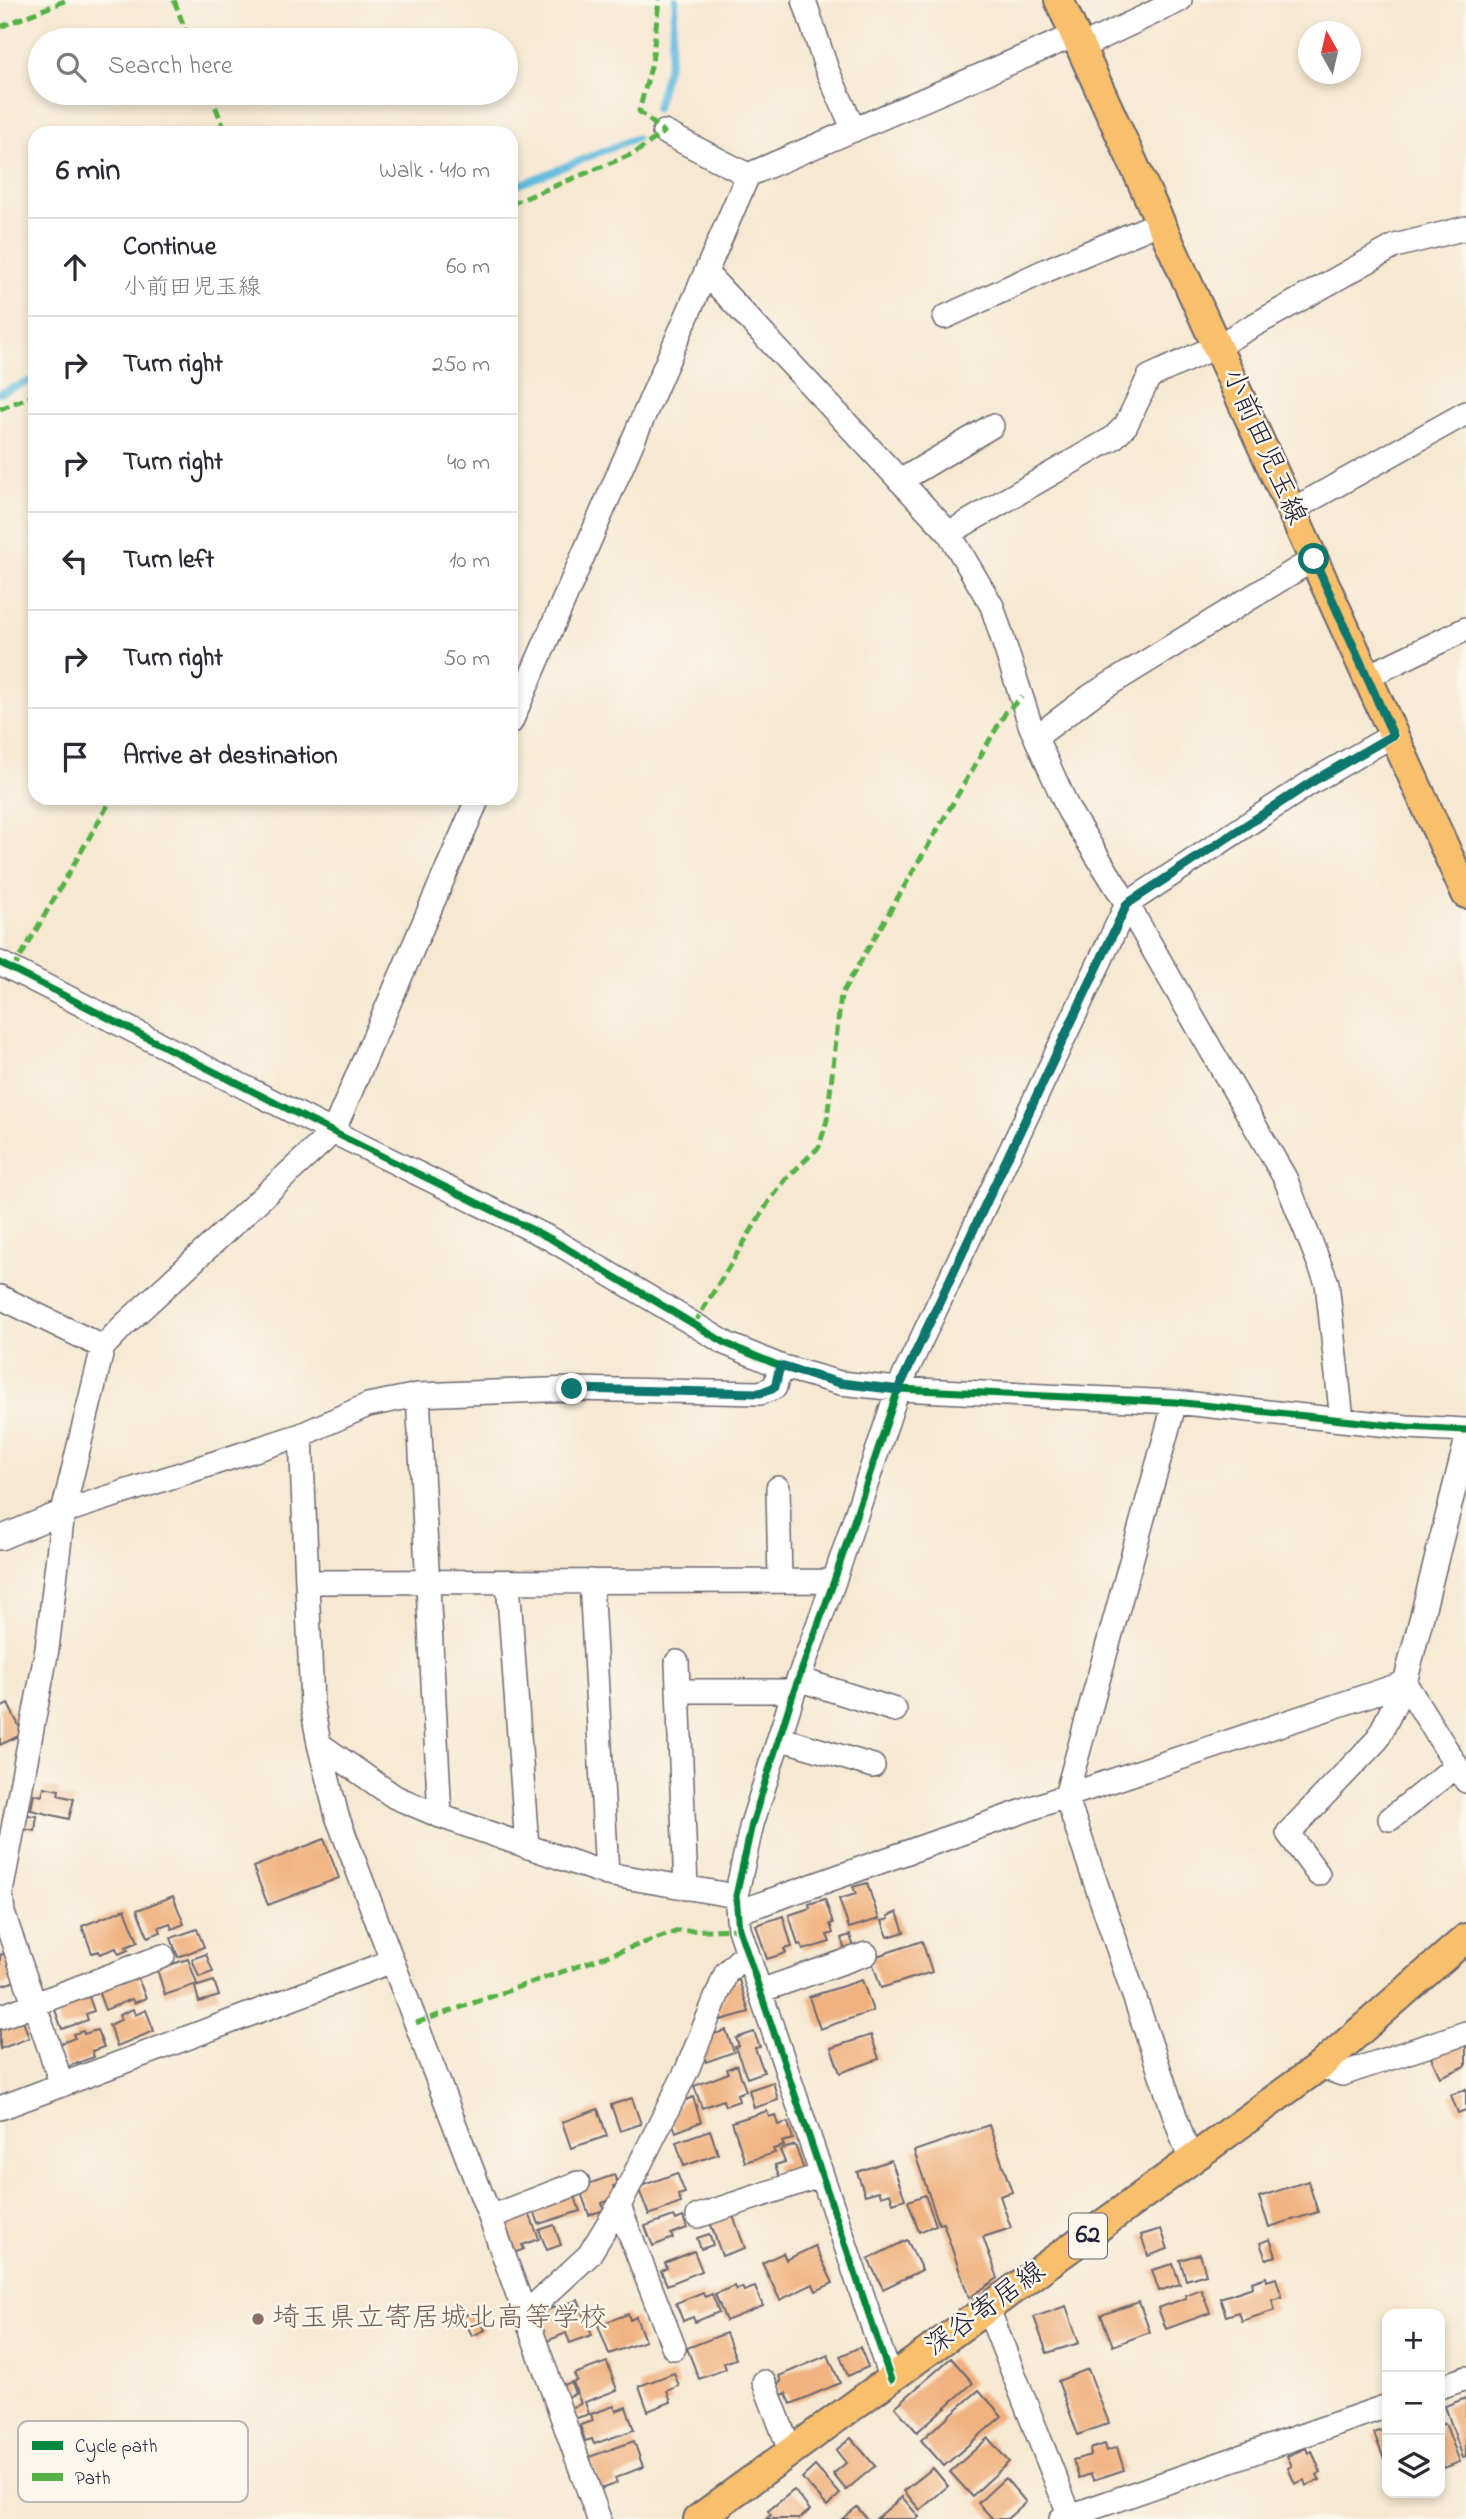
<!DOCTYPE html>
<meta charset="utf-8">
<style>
:root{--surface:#fff;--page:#f2f2f3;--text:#2b2b33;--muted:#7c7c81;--line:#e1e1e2}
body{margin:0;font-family:"Indie Flower","Klee One",sans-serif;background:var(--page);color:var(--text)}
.controls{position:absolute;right:21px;bottom:21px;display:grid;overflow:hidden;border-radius:14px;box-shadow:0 4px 10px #0003}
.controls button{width:63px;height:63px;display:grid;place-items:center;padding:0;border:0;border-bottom:2px solid var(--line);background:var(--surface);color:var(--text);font:35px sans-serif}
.compass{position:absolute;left:1298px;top:21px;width:63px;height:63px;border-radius:50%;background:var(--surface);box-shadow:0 4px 10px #0003;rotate:352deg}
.stop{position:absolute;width:21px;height:21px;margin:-16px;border:5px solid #0f766e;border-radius:50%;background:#fff}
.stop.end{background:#0f766e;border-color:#fff;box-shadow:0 2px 7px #0008}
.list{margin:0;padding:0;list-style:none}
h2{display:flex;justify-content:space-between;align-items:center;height:91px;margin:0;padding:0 28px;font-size:30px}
h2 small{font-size:23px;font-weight:400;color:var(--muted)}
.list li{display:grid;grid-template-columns:46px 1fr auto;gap:21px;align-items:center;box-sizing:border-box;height:98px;padding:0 28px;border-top:2px solid var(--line)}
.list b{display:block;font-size:26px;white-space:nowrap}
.list p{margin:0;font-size:23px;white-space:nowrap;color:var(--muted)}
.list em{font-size:23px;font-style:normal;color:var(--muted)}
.icon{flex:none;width:38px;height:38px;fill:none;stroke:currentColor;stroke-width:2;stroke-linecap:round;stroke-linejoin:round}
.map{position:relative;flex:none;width:1466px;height:2519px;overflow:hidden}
.search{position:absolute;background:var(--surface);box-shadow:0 4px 10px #0003;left:28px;top:28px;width:490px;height:77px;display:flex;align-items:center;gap:18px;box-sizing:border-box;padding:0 24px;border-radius:38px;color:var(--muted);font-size:26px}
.panel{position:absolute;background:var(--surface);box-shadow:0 4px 10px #0003;left:28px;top:126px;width:490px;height:679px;border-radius:21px}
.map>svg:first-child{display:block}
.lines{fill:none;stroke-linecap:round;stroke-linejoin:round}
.stream{stroke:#61bade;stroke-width:7}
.building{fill:#f0b280}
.minor-casing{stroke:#6c6770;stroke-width:26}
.major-casing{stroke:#6c6770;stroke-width:32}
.minor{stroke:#fff;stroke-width:23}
.major{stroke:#f8bf6c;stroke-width:28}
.quiet{stroke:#55b146;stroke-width:5;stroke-dasharray:10 5;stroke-linecap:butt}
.cycleway-casing{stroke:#fbf7ec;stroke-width:11}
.cycleway{stroke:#00873e;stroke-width:7}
.route{stroke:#0f766e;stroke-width:9}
.education-dot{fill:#8d6e63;stroke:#fbf7ec;stroke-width:2.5}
.labels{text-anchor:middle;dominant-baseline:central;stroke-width:5;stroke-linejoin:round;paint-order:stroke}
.shield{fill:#fbf7ec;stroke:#636270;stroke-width:2}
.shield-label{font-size:26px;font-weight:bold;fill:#22223b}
.street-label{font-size:28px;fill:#22223b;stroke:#fbf7ec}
.education-label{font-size:28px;fill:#785e54;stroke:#fbf7ec;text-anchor:start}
.key{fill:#fbf7ec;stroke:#bab7b7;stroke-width:2}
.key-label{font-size:19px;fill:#22223b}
</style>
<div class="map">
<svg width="1466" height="2519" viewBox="0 0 1466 2519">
<rect width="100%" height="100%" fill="#fbf7ec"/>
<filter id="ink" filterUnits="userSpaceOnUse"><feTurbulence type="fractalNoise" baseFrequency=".0143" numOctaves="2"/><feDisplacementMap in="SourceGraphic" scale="14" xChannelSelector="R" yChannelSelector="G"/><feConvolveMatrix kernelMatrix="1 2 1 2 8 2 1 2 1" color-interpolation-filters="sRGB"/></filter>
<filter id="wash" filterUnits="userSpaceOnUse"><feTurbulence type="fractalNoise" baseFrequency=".00686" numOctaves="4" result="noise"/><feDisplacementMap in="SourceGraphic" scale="28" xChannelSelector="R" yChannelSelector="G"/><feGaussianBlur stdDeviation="1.57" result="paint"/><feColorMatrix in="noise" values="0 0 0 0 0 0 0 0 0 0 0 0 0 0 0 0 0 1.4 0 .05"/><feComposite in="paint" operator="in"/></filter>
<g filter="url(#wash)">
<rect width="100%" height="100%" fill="#f6e8d1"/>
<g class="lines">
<path class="stream" d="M656,109L669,62L676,0
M511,188L636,138
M0,393L35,379"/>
</g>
<g id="blocks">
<path class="building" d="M8,1704L23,1734L0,1745V1708Z
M44,1787L59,1790L58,1795L74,1799L69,1819L31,1810L34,1794L42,1796Z
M26,1815L37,1816L35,1831L24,1829Z
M324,1839L339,1878L268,1905L253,1867Z
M867,1883L879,1919L849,1928L839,1899L856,1894L853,1887Z
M173,1896L184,1924L172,1929L170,1923L159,1927L161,1932L148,1937L137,1910Z
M825,1899L833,1923L830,1924L833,1933L827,1935L830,1942L803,1950L801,1944L798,1945L789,1915L810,1908L809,1904Z
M125,1909L138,1942L126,1947L128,1950L119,1954L116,1948L100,1954L99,1951L92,1953L82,1926Z
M897,1912L904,1932L888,1937L882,1921L889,1919L888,1916Z
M783,1916L792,1947L784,1949L786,1953L767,1959L756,1925Z
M197,1929L204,1947L178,1957L171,1938Z
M850,1935L855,1951L846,1954L841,1938Z
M922,1941L932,1972L881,1988L871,1958Z
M6,1953L16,1981L0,1986V1955Z
M206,1954L213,1972L199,1977L192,1959Z
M188,1959L197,1984L165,1995L157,1969Z
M137,1976L146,1998L134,2003L132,1999L105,2010L98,1991Z
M739,1980L749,2012L721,2020L718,2009L730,1983Z
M862,1980L873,2011L820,2029L809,1997Z
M214,1981L219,1996L199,2002L195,1987Z
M88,1994L94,2011L86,2014L88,2020L62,2029L54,2007Z
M133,2009L135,2015L146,2010L154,2031L117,2046L109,2025L121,2020L119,2015Z
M22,2018L29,2038L0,2049V2026Z
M97,2030L104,2047L92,2051L94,2057L67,2067L59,2044L75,2038L73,2034L83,2031L84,2034Z
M726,2030L734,2052L706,2062L703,2052L709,2036Z
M754,2032L760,2047L755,2048L764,2072L747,2078L735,2047L739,2046L736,2038Z
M871,2035L879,2059L840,2073L831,2048Z
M1466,2044V2066L1440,2077L1429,2053L1455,2045L1457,2048Z
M737,2065L746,2091L737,2094L739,2101L725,2106L723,2100L702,2108L694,2086L729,2073L727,2069Z
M773,2082L778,2100L754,2108L749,2090Z
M1466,2089V2110L1458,2113L1451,2095Z
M693,2097L701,2122L676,2132L671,2119L681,2102Z
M632,2098L641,2124L620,2131L611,2105Z
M598,2109L607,2136L571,2148L562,2122Z
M767,2111L769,2117L775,2115L778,2125L788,2122L793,2139L782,2142L784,2146L773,2149L775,2153L745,2162L732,2122Z
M989,2125L1012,2192L1000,2196L1011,2228L983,2237L998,2278L969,2298L943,2223L939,2224L914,2151Z
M710,2130L718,2154L684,2166L676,2142Z
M795,2145L804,2170L780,2178L775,2165L785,2162L780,2150Z
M891,2160L905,2199L893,2203L890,2193L881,2196L879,2191L865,2195L857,2172Z
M677,2173L685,2193L678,2195L681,2203L649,2215L638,2187Z
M614,2175L618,2184L613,2186L617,2197L602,2203L604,2210L589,2215L579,2187Z
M1308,2181L1318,2212L1269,2227L1259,2197Z
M573,2191L580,2211L539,2224L532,2205Z
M925,2195L936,2225L919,2232L908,2201Z
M528,2210L539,2239L522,2245L524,2249L512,2254L500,2221Z
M732,2213L745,2248L722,2256L710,2222Z
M674,2216L676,2220L683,2217L687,2228L671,2234L673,2238L653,2246L645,2226Z
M554,2225L561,2245L547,2250L539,2230Z
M1161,2229L1168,2249L1148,2256L1141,2235Z
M709,2234L713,2245L701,2249L697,2238Z
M1270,2239L1276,2256L1266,2259L1260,2243Z
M907,2240L922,2270L883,2289L868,2259Z
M815,2246L833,2283L816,2291L813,2284L780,2300L762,2263L783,2253L786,2260Z
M694,2251L702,2271L667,2285L661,2271L667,2268L665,2263Z
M1200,2254L1206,2274L1186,2280L1180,2260Z
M1173,2264L1180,2284L1159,2291L1152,2270Z
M1266,2277L1267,2281L1276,2278L1282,2297L1272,2300L1275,2310L1242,2321L1239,2312L1226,2316L1220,2298L1253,2287L1252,2282Z
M734,2286L736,2290L742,2287L744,2291L755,2287L763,2306L726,2321L715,2294Z
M1201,2289L1210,2313L1166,2329L1158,2308L1186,2298L1185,2295Z
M703,2292L705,2297L712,2294L719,2312L695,2322L693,2317L683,2321L676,2303Z
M578,2300L592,2335L570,2343L566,2333L545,2342L534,2314Z
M1139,2302L1150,2332L1113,2346L1101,2315Z
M1066,2306L1079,2343L1047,2353L1034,2317Z
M476,2311L485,2330L472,2336L463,2316Z
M628,2314L630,2320L636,2317L645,2341L609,2354L598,2325Z
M726,2333L736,2359L724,2363L726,2369L699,2379L687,2348Z
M860,2347L868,2367L848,2376L840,2356Z
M828,2355L840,2383L791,2404L786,2393L780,2396L775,2385L781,2382L779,2376Z
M951,2358L973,2383L917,2432L895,2407Z
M607,2362L617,2390L585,2402L589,2414L574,2419L571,2408L581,2404L573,2382L577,2380L574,2374Z
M1088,2369L1109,2423L1078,2435L1058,2381Z
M674,2373L679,2386L667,2391L671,2402L648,2411L639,2386Z
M571,2382L575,2394L565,2398L561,2386Z
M979,2390L1002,2416L944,2466L921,2440Z
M1466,2398V2457L1463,2458L1445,2406Z
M614,2406L616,2411L626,2407L634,2430L594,2444L592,2439L585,2441L580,2425L593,2421L591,2414Z
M1445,2423L1460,2462L1444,2468L1442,2463L1440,2464V2426Z
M1387,2428V2458L1384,2459L1374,2433Z
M851,2438L875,2466L846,2490L833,2474L846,2463L836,2450Z
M988,2438L1009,2462L972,2496L950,2472Z
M634,2441L643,2467L615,2478L617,2483L601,2489L589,2457Z
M1105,2444L1107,2451L1117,2447L1124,2470L1093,2480L1091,2474L1079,2478L1073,2460L1091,2455L1090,2449Z
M1306,2448L1308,2453L1312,2451L1321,2473L1317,2475L1320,2480L1306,2486L1304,2480L1295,2484L1288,2468L1292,2466L1287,2456Z
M815,2466L840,2494L827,2506L802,2478Z
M933,2468L948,2486L920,2510L904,2491Z
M1005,2478L1026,2502L1007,2519H993L978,2503Z
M794,2490L810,2510L799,2519H766L771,2515L768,2511Z
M902,2497L919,2517L916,2519H876Z
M857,2507L867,2519H842Z"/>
</g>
</g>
<g filter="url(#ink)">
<use href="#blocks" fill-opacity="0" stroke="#6c6770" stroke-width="2"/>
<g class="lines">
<defs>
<path id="minor" d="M804,0L827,70L854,130
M1081,47L1180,0
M664,132L748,175
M706,273L949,533L992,606L1031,727L1069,811L1127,904L1285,1178L1327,1283L1342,1420
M945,317L1047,270L1161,222
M900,481L992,426
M1292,510L1466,413
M949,533L1113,438L1126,425L1149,377L1217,346L1395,246L1466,228
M1366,677L1466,629
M511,722L748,175L1075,35
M1036,737L1092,695L1314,559
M0,963L333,1132L551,1239L727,1344L780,1366L840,1383L898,1389L1175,1402L1407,1427L1466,1430
M0,1297L103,1347
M418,1395L440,1816
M1175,1402L1066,1796L1190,2160
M301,1435L312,1705L319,1744L337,1816L490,2217L599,2519
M778,1488L780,1581
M0,1538L63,1512L301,1435L368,1405L418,1395L572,1389L760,1393L775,1387L780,1366
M591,1581L607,1874
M308,1582L834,1581
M508,1582L527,1847
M677,1662L686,1888
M798,1679L895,1710
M1405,1683L1466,1781
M678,1691H794
M779,1738L873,1766
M319,1744L395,1797L440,1816L607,1874L736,1896
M1390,1819L1456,1766
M1318,1874L1288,1833L1377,1740L1405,1683L1466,1442
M738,1912L1066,1796L1405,1683
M760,1991L866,1954
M0,2017L163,1956
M1320,2066L1342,2074L1466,2033
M62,2085L3,1913L1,1892L47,1649L63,1512L103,1347L123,1326L333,1132L478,798
M0,2108L392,1961
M619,2206L674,2348
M698,2216L822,2175
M490,2217L578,2183
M988,2309L1070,2516L1074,2519
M525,2314L589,2255L619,2206L687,2070L726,1973L747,1952
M891,2380L739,1929L736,1896L752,1824L794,1691L834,1581L898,1389L1127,904L1310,783L1393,735
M764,2382L791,2453
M1440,2387L1466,2378
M1061,2519L1387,2406"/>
<path id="major" d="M1059,0L1466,894
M698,2519L1320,2066L1466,1938"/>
</defs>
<use href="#minor" class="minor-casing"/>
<use href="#major" class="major-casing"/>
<use href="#minor" class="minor"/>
<use href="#major" class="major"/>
<path class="quiet" d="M174,0L189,40
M0,27L67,0
M210,93L226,133
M511,204L635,153L664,132L639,111L652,63L659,0
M0,409L35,395
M13,970L112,798
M694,1324L768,1203L786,1179L819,1147L827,1120L841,995L1006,712L1022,697
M416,2023L678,1931L739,1929"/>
<defs>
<path id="cycleway" d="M0,963L333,1132L551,1239L727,1344L780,1366L840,1383L898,1389L1175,1402L1407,1427L1466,1430
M891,2380L739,1929L736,1896L752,1824L794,1691L834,1581L898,1389L1127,904L1310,783L1393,735"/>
</defs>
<use href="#cycleway" class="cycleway-casing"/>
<use href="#cycleway" class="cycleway"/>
</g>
</g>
<g class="lines" filter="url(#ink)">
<path class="route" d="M572,1389L760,1393L775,1387L780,1366L840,1383L898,1390L1127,904L1310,783L1393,735L1314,559"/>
</g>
<circle class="education-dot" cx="258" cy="2319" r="7"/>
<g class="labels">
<rect class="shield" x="1069" y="2213.5" width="38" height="45" rx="5"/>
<g class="shield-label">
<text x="1088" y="2236">62</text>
</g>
<g class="street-label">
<text transform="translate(1263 447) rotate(66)">小前田児玉線</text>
<text transform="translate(986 2310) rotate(-36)">深谷寄居線</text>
</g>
<g class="education-label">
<text x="272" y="2319">埼玉県立寄居城北高等学校</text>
</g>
</g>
<rect x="18" y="2421" width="230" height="81" rx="10" class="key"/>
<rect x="32" y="2441" width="31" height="9" fill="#00873e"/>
<rect x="32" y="2473" width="31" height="8" fill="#55b146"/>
<g class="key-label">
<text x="75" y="2452">Cycle path</text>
<text x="75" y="2484">Path</text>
</g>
</svg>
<div class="controls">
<button>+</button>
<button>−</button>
<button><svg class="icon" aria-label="layers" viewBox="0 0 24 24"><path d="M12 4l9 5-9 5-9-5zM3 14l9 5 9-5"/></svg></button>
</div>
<svg class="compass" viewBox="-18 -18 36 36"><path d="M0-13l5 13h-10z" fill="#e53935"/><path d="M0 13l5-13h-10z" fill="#7c7c81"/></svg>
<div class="stop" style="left:1314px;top:559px"></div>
<div class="stop end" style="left:572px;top:1389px"></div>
<div class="search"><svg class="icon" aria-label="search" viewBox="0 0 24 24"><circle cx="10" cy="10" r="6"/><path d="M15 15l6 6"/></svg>Search here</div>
<section class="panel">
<h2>6 min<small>Walk · 410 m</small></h2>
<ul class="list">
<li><svg class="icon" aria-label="ahead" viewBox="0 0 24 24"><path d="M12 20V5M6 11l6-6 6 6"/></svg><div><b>Continue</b><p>小前田児玉線</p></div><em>60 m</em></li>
<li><svg class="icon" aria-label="right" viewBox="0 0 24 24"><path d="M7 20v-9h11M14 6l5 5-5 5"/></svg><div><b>Turn right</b></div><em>250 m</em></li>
<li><svg class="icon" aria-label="right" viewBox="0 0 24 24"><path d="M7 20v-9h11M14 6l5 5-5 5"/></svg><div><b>Turn right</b></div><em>40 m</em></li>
<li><svg class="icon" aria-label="left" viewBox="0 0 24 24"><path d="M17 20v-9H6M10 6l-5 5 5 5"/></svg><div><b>Turn left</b></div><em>10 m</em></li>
<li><svg class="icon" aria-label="right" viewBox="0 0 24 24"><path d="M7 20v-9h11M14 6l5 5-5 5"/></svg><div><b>Turn right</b></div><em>50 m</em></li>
<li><svg class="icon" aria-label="arrive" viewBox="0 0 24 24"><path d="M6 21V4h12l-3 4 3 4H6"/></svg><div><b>Arrive at destination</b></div></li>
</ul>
</section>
</div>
